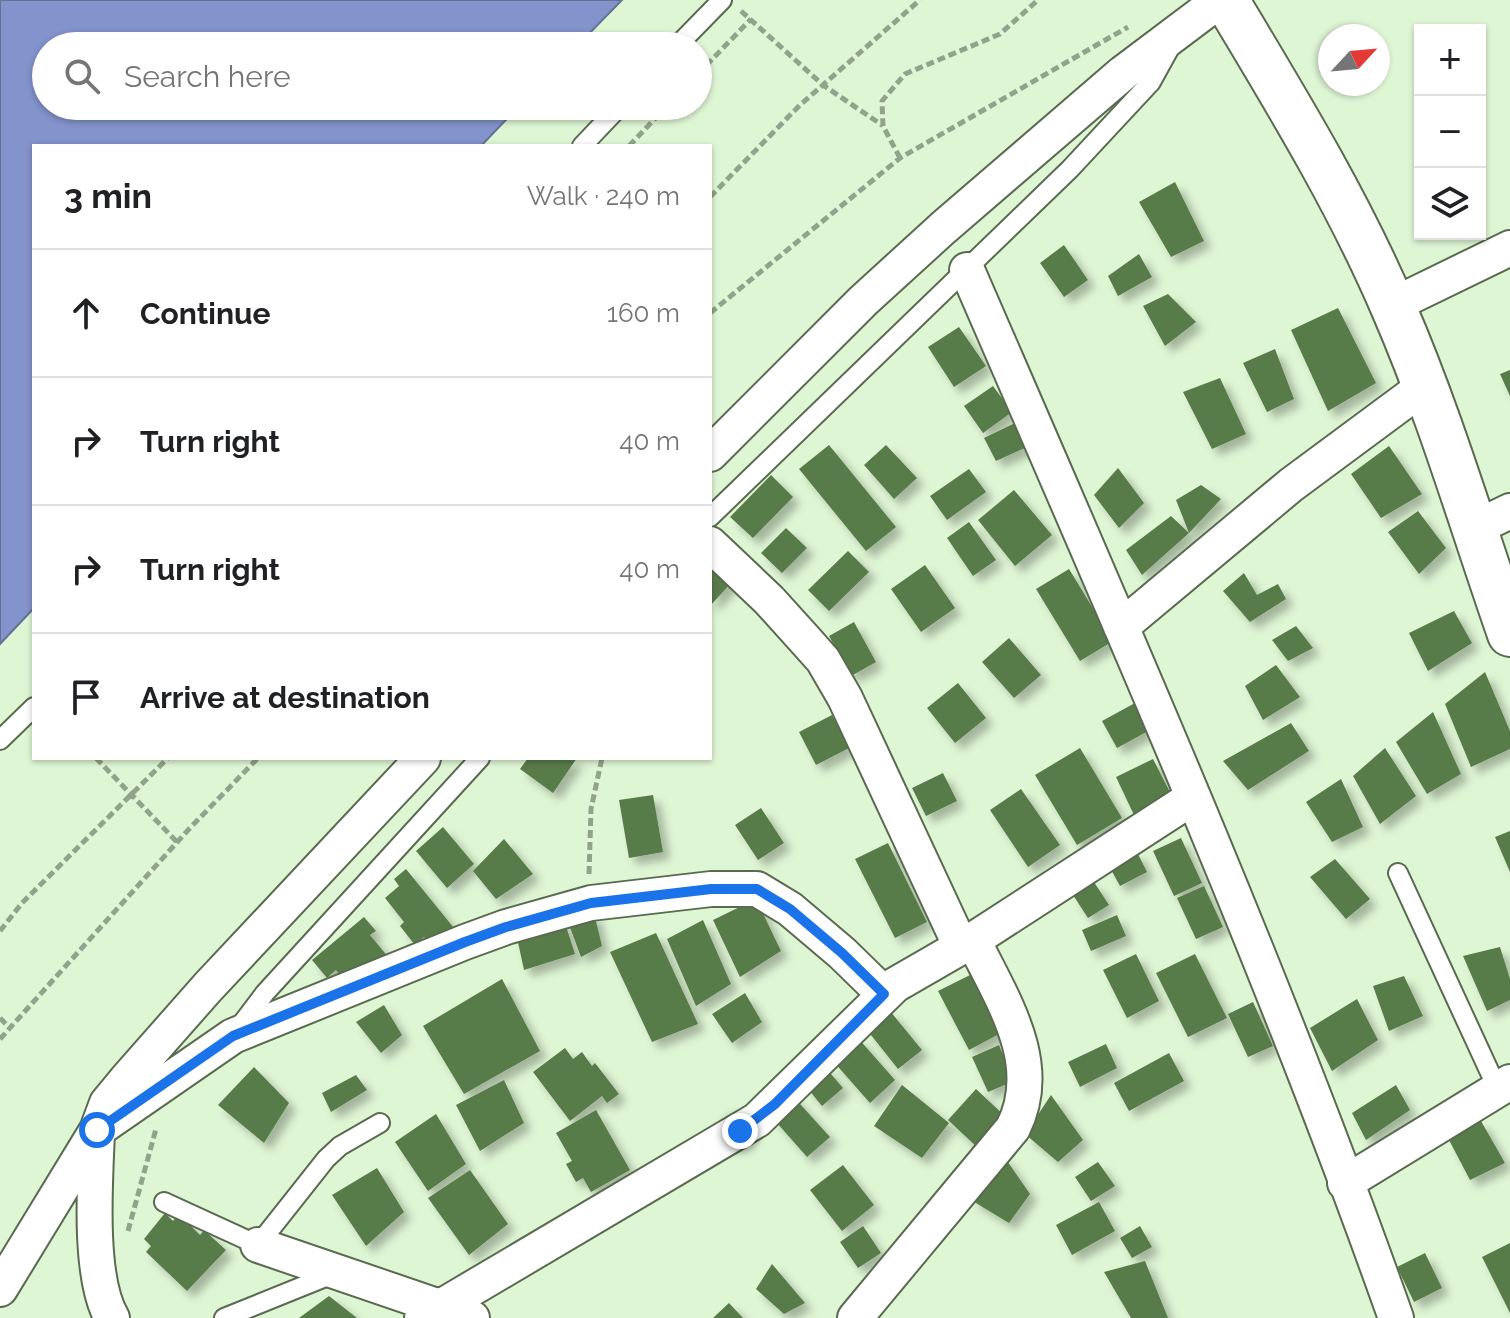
<!DOCTYPE html>
<meta charset="utf-8">
<style>
:root{--surface:#fff;--page:#f2f2f2;--text:#202124;--muted:#757577;--line:#e0e0e0}
body{margin:0;font-family:Raleway,sans-serif;background:var(--page);color:var(--text)}
.controls{position:absolute;right:24px;top:24px;display:grid;overflow:hidden;border-radius:0px;box-shadow:0 2px 6px #0004}
.controls button{width:72px;height:72px;display:grid;place-items:center;padding:0;border:0;border-bottom:2px solid var(--line);background:var(--surface);color:var(--text);font:40px sans-serif}
.compass{position:absolute;left:1318px;top:24px;width:72px;height:72px;border-radius:50%;background:var(--surface);box-shadow:0 2px 6px #0004;rotate:64deg}
.stop{position:absolute;width:24px;height:24px;margin:-18px;border:6px solid #1a73e8;border-radius:50%;background:#fff}
.stop.end{background:#1a73e8;border-color:#fff;box-shadow:0 2px 8px #0008}
.list{margin:0;padding:0;list-style:none}
h2{display:flex;justify-content:space-between;align-items:center;height:104px;margin:0;padding:0 32px;font-size:34px}
h2 small{font-size:26px;font-weight:400;color:var(--muted)}
.list li{display:grid;grid-template-columns:52px 1fr auto;gap:24px;align-items:center;box-sizing:border-box;height:128px;padding:0 32px;border-top:2px solid var(--line)}
.list b{display:block;font-size:30px;white-space:nowrap}
.list em{font-size:26px;font-style:normal;color:var(--muted)}
.icon{flex:none;width:44px;height:44px;fill:none;stroke:currentColor;stroke-width:2;stroke-linecap:round;stroke-linejoin:round}
.map{position:relative;flex:none;width:1510px;height:1318px;overflow:hidden}
.search{position:absolute;background:var(--surface);box-shadow:0 2px 6px #0004;left:32px;top:32px;width:680px;height:88px;display:flex;align-items:center;gap:20px;box-sizing:border-box;padding:0 28px;border-radius:44px;color:var(--muted);font-size:30px}
.panel{position:absolute;background:var(--surface);box-shadow:0 2px 6px #0004;left:32px;top:144px;width:680px;height:616px;border-radius:0px}
.map>svg:first-child{display:block}
.water{fill:#8393cb;stroke:#657296;stroke-width:2}
.building{fill:#597b48;filter:url(#shadow)}
.lines{fill:none;stroke-linecap:round;stroke-linejoin:round}
.lane-casing{stroke:#586b4f;stroke-width:22}
.street-casing{stroke:#586b4f;stroke-width:38}
.secondary-casing{stroke:#586b4f;stroke-width:48}
.path{stroke:#92a38b;stroke-width:5;stroke-dasharray:8 4;stroke-linecap:butt}
.lane{stroke:#fff;stroke-width:18}
.street{stroke:#fff;stroke-width:34}
.secondary{stroke:#fff;stroke-width:44}
.route{stroke:#1a73e8;stroke-width:10}
</style>
<div class="map">
<svg width="1510" height="1318" viewBox="0 0 1510 1318">
<defs>
<filter id="shadow"><feDropShadow dx="7" dy="7" stdDeviation="4" flood-color="#0004"/></filter>
</defs>
<rect width="100%" height="100%" fill="#dff6d5"/>
<path class="water" d="M0,0H622L577,46H46V106H519L481,146H34V608L0,644Z"/>
<path class="building" d="M1175,182L1204,241L1171,257L1139,202Z
M1064,245L1088,280L1064,297L1040,263Z
M1139,254L1152,277L1118,296L1108,276Z
M1168,294L1196,322L1165,346L1143,306Z
M1338,308L1376,383L1328,411L1291,330Z
M959,327L986,366L954,387L928,347Z
M1275,349L1294,399L1267,412L1243,363Z
M1510,370V396L1500,374Z
M1220,378L1246,434L1212,449L1183,392Z
M993,386L1012,412L983,433L964,406Z
M1015,423L1027,447L996,461L984,438Z
M829,445L896,527L866,551L799,469Z
M886,445L917,478L894,499L864,465Z
M1389,446L1422,494L1381,518L1351,474Z
M1118,468L1144,503L1119,528L1094,495Z
M969,469L986,492L947,520L930,496Z
M771,475L793,497L753,538L730,517Z
M1201,485L1221,499L1189,533L1176,500Z
M1014,490L1052,535L1015,566L978,520Z
M1418,511L1446,548L1419,574L1388,532Z
M1171,516L1189,533L1142,575L1126,550Z
M969,522L996,560L973,576L947,538Z
M786,528L807,548L782,573L761,553Z
M848,551L869,572L829,611L808,590Z
M710,562L732,582L710,606Z
M925,565L955,608L921,632L891,589Z
M1069,569L1113,641L1080,661L1036,589Z
M1244,573L1257,595L1278,584L1286,599L1250,622L1223,591Z
M1454,611L1472,643L1428,671L1409,633Z
M854,622L876,662L851,676L829,636Z
M1296,626L1313,648L1288,661L1272,640Z
M1009,638L1041,675L1014,698L982,662Z
M1276,665L1300,697L1263,720L1245,686Z
M1485,672L1510,731V749L1471,767L1445,704Z
M958,683L986,718L955,743L927,708Z
M1135,703L1150,730L1117,748L1102,721Z
M1433,712L1461,774L1427,794L1396,742Z
M832,715L849,748L816,765L799,732Z
M1291,723L1309,751L1248,790L1223,761Z
M1080,748L1122,818L1077,845L1035,775Z
M1385,748L1416,796L1380,824L1353,776Z
M528,758H577L553,793L520,769Z
M1153,759L1173,798L1135,817L1116,777Z
M943,773L957,801L926,816L912,788Z
M1341,779L1363,827L1332,842L1306,802Z
M1021,789L1060,845L1028,867L990,810Z
M653,795L663,852L629,858L619,800Z
M761,808L784,843L758,860L735,825Z
M443,827L474,864L447,888L416,851Z
M1510,831V872L1495,837Z
M1181,838L1202,883L1174,896L1153,851Z
M504,839L533,874L496,899L473,871Z
M888,843L927,922L895,938L855,859Z
M1137,852L1147,872L1120,886L1109,866Z
M1335,859L1370,899L1346,919L1310,877Z
M406,869L454,928L432,946L424,937L415,945L400,926L404,922L385,898L399,886L394,879Z
M1094,882L1109,905L1088,918L1073,895Z
M1204,886L1223,927L1196,939L1177,898Z
M756,899L781,951L740,977L713,920Z
M594,913L602,946L581,957L568,922Z
M1117,915L1126,936L1091,951L1082,930Z
M364,917L376,931L370,935L389,958L346,982L336,970L327,978L312,960Z
M564,920L575,954L524,970L516,933Z
M703,920L731,984L696,1006L667,939Z
M656,933L698,1024L652,1042L610,952Z
M1500,947L1510,979V1000L1487,1011L1463,956Z
M1136,954L1159,1001L1127,1018L1103,970Z
M1195,954L1227,1018L1188,1037L1156,973Z
M972,974L1003,1032L969,1050L938,991Z
M1404,976L1423,1016L1389,1031L1373,986Z
M502,979L540,1051L464,1094L423,1026Z
M745,993L762,1022L732,1043L712,1014Z
M1357,999L1378,1040L1332,1071L1310,1028Z
M1253,1002L1273,1046L1248,1057L1228,1014Z
M384,1005L402,1035L381,1053L356,1022Z
M890,1011L922,1050L898,1069L867,1030Z
M858,1038L895,1080L870,1103L833,1061Z
M1106,1044L1117,1068L1080,1087L1068,1062Z
M999,1045L1014,1081L988,1092L972,1057Z
M565,1048L573,1059L582,1052L592,1066L595,1063L619,1094L607,1103L602,1096L570,1121L533,1072Z
M1169,1053L1184,1081L1129,1111L1114,1083Z
M254,1067L289,1103L264,1143L218,1105Z
M825,1067L843,1088L822,1106L804,1084Z
M356,1075L367,1090L331,1112L322,1093Z
M504,1080L524,1123L480,1151L456,1105Z
M902,1085L949,1123L922,1158L874,1126Z
M1396,1085L1410,1110L1366,1140L1352,1113Z
M976,1089L1007,1118L979,1149L948,1120Z
M792,1095L830,1137L807,1157L770,1115Z
M1051,1095L1083,1140L1058,1162L1025,1134Z
M596,1110L630,1170L591,1192L583,1178L576,1182L566,1164L572,1161L556,1133Z
M436,1114L466,1164L428,1191L395,1142Z
M1481,1121L1505,1163L1470,1180L1449,1140Z
M1003,1155L1030,1194L1009,1223L971,1200Z
M1098,1162L1115,1186L1091,1201L1075,1177Z
M843,1165L874,1205L842,1231L810,1190Z
M377,1168L404,1212L366,1246L332,1195Z
M470,1170L508,1224L469,1255L428,1198Z
M1099,1202L1115,1231L1072,1255L1056,1225Z
M165,1213L173,1221L179,1214L200,1235L204,1230L226,1250L187,1291L146,1252L151,1246L144,1239Z
M863,1226L881,1253L858,1268L840,1242Z
M1140,1226L1152,1247L1132,1258L1120,1238Z
M1510,1243V1313L1482,1257Z
M1425,1253L1442,1288L1414,1302L1397,1267Z
M1145,1261L1168,1318H1131L1104,1272Z
M772,1264L805,1303L784,1314L756,1289Z
M329,1296L357,1318H299Z
M729,1303L743,1318H713Z"/>
<g class="lines">
<defs>
<path id="lane" d="M677,46L722,0
M582,146L620,106
M710,517L1070,169L1151,82L1172,44
M0,740L34,707
M1398,873L1498,1090
M237,1030L265,993L480,758
M164,1202L258,1245L326,1159L340,1146L380,1123
M224,1318L333,1274"/>
<path id="street" d="M967,270C1117,616 1270,962 1396,1318
M1393,305L1510,248
M710,454L863,301L943,228L1123,73L1220,0
M1473,529L1510,511
M710,544L769,600L807,642L823,660L845,698L961,947
M1121,627L1291,485L1426,385
M97,1130L233,1036L465,942L506,927L591,903L711,889H757L790,909L842,953L884,994
M97,1133C95,1180 88,1278 112,1318
M1345,1183L1510,1082
M258,1245L472,1318
M0,1289L97,1130L107,1103L126,1080L208,987L423,758
M422,1318L757,1120L895,985L973,940L1192,798
M855,1318L1013,1128C1046,1063 1001,998 973,940"/>
<path id="secondary" d="M1226,0C1286,100 1348,201 1394,309C1440,415 1472,525 1510,634"/>
</defs>
<use href="#lane" class="lane-casing"/>
<use href="#street" class="street-casing"/>
<use href="#secondary" class="secondary-casing"/>
<path class="path" d="M741,11L823,85L882,125
M698,74L751,19
M629,146L667,106
M900,158L883,126L882,101L905,74L1000,34L1038,0
M710,197L800,105L920,0
M710,313L900,158L1128,27
M96,758L177,842
M589,874L591,809L602,758
M0,931L22,903L168,758
M0,1018L10,1028
M0,1039L189,829L258,758
M128,1231L156,1129"/>
<use href="#lane" class="lane"/>
<use href="#street" class="street"/>
<use href="#secondary" class="secondary"/>
</g>
<g class="lines">
<path class="route" d="M97,1130L233,1036L465,942L506,927L591,903L711,889H757L790,909L842,953L884,994L775,1104L740,1131"/>
</g>
</svg>
<div class="controls">
<button>+</button>
<button>−</button>
<button><svg class="icon" aria-label="layers" viewBox="0 0 24 24"><path d="M12 4l9 5-9 5-9-5zM3 14l9 5 9-5"/></svg></button>
</div>
<svg class="compass" viewBox="-18 -18 36 36"><path d="M0-13l5 13h-10z" fill="#e53935"/><path d="M0 13l5-13h-10z" fill="#757577"/></svg>
<div class="stop" style="left:97px;top:1130px"></div>
<div class="stop end" style="left:740px;top:1131px"></div>
<div class="search"><svg class="icon" aria-label="search" viewBox="0 0 24 24"><circle cx="10" cy="10" r="6"/><path d="M15 15l6 6"/></svg>Search here</div>
<section class="panel">
<h2>3 min<small>Walk · 240 m</small></h2>
<ul class="list">
<li><svg class="icon" aria-label="ahead" viewBox="0 0 24 24"><path d="M12 20V5M6 11l6-6 6 6"/></svg><div><b>Continue</b></div><em>160 m</em></li>
<li><svg class="icon" aria-label="right" viewBox="0 0 24 24"><path d="M7 20v-9h11M14 6l5 5-5 5"/></svg><div><b>Turn right</b></div><em>40 m</em></li>
<li><svg class="icon" aria-label="right" viewBox="0 0 24 24"><path d="M7 20v-9h11M14 6l5 5-5 5"/></svg><div><b>Turn right</b></div><em>40 m</em></li>
<li><svg class="icon" aria-label="arrive" viewBox="0 0 24 24"><path d="M6 21V4h12l-3 4 3 4H6"/></svg><div><b>Arrive at destination</b></div></li>
</ul>
</section>
</div>
